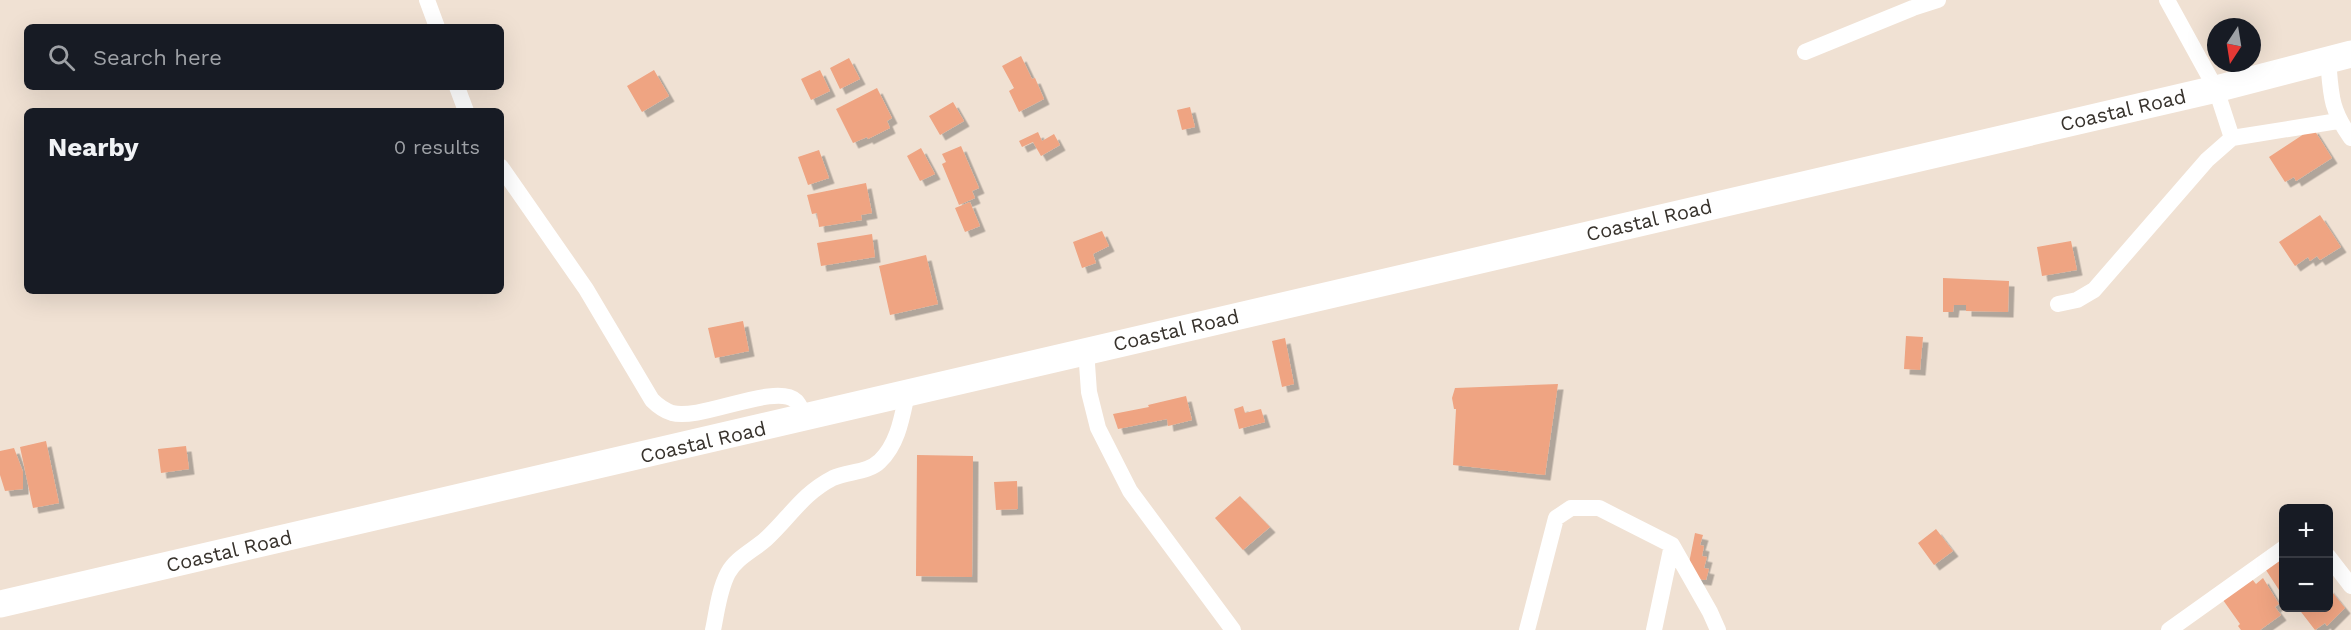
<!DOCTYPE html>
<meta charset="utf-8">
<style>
:root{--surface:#171b24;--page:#20242c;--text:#f1f3f6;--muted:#9ea1a6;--line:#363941}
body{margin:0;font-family:"Work Sans",sans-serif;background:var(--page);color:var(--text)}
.controls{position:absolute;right:18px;bottom:18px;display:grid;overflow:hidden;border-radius:9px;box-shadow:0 6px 24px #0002}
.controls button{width:54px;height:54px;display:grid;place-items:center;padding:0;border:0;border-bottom:2px solid var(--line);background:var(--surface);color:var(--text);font:30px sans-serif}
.compass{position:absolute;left:2207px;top:18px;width:54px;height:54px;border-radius:50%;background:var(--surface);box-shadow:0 6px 24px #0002;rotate:192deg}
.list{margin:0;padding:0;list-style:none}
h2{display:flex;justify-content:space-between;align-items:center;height:78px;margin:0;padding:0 24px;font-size:26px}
h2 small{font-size:20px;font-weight:400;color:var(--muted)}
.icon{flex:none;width:33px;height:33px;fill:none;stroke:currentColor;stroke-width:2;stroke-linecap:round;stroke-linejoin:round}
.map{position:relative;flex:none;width:2351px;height:630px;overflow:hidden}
.search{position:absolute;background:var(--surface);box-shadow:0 6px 24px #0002;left:24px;top:24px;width:480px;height:66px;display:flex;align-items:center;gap:15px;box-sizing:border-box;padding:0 21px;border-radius:9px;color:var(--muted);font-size:22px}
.panel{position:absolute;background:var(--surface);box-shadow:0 6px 24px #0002;left:24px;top:108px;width:480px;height:186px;border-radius:9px}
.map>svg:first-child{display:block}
.building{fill:#efa482;filter:url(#shadow)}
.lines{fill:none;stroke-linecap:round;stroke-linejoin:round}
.minor{stroke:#fff;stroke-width:16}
.trunk{stroke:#fff;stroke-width:27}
.labels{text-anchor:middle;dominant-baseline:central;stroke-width:6;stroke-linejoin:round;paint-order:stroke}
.street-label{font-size:20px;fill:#37322c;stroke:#fff}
</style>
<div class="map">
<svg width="2351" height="630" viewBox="0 0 2351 630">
<defs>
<filter id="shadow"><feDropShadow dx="5.5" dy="5.5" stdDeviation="0" flood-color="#0004"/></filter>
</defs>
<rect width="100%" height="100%" fill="#f0e1d3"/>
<path class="building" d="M1021,56L1032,79L1035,78L1044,99L1019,112L1009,91L1014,88L1002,66Z
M849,58L860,79L840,89L830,68Z
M654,70L669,96L642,112L627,86Z
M820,70L830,91L811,100L801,79Z
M877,88L892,118L887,121L890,128L868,139L867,137L853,143L836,109Z
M953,102L964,121L940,135L929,116Z
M1190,107L1195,127L1182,130L1177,110Z
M2313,128L2332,158L2296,181L2294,177L2285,182L2269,157Z
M1038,132L1042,141L1054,134L1060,145L1041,156L1033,142L1022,147L1019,141Z
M961,146L979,188L972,191L975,198L959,205L942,164L946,162L942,154Z
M921,148L935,174L920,181L907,156Z
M819,150L829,178L808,185L798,157Z
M866,183L872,213L861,215L862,220L819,227L817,213L812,214L807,195Z
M970,202L980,226L965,232L955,208Z
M2320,215L2341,247L2320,260L2317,256L2310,261L2308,257L2295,266L2279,242Z
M1102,231L1109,246L1093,254L1096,263L1082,268L1073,242Z
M872,234L875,257L821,266L817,243Z
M2071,241L2077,270L2042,276L2037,247Z
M926,255L938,304L890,315L879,266Z
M1943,278L2009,281L2008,312L1966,311V305H1954L1953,312H1943Z
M743,321L749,351L715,358L708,328Z
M1906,336L1923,337L1920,370L1904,369Z
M1285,338L1294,384L1282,387L1272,341Z
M1558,384L1545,475L1453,465L1456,409H1454L1452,398L1455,388Z
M1186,396L1192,420L1168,426L1167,419L1118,429L1113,414L1149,407L1148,405Z
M1243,406L1245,413L1261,409L1265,422L1239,429L1234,409Z
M46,441L59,503L33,508L20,447Z
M186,446L189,469L161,473L158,449Z
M14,448L23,472V489L5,491L0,475V451Z
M917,455L973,456L972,577L916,576Z
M1017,481L1018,509L996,510L994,482Z
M1240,496L1270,527L1243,550L1215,518Z
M1936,529L1953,551L1934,565L1918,543Z
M1695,533L1703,535L1700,545L1704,546L1702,556L1707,557L1704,568L1709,569L1706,580L1686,578Z
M2284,554V587L2279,590L2264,567Z
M2263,578L2279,604L2275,607L2281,615L2260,630H2241L2238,626L2240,624L2223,600L2252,579L2256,584Z
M2328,587L2345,608L2327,626L2325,623L2315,630L2298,608H2328Z"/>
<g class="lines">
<path class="minor" d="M427,0L437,27
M2167,0L2216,89L2232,138
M1805,52L1913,8L1938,0
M2328,59C2331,94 2330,109 2351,138
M457,87L466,111
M501,167L586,289L652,400C658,406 663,410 672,413C701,421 776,382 796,401C800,405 803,413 806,418
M2058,304L2077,300L2094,290L2207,160L2232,138L2338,121
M1086,350L1089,392L1098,428L1130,491L1233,630
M2328,556L2351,586
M713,630C717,611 719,590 728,573C736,558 754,550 766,539C790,517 802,494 833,478C848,471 868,473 880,461C898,444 902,417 907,394
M1527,630L1556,518L1571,508H1599L1672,545L1710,612L1718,630
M1654,630L1672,545
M2169,630L2284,548"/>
<path class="trunk" d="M0,604L2216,89L2351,54"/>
</g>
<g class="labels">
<g class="street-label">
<text transform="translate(2123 110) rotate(-13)">Coastal Road</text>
<text transform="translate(1649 220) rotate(-13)">Coastal Road</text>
<text transform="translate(1176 330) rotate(-13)">Coastal Road</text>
<text transform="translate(703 442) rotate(-13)">Coastal Road</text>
<text transform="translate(229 551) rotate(-13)">Coastal Road</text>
</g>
</g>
</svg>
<div class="controls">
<button>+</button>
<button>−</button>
</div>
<svg class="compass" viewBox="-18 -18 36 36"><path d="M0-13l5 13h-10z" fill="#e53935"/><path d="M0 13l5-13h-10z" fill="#9ea1a6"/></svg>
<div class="search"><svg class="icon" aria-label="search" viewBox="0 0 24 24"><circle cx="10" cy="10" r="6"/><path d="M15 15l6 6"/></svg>Search here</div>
<section class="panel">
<h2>Nearby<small>0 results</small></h2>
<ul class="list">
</ul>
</section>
</div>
